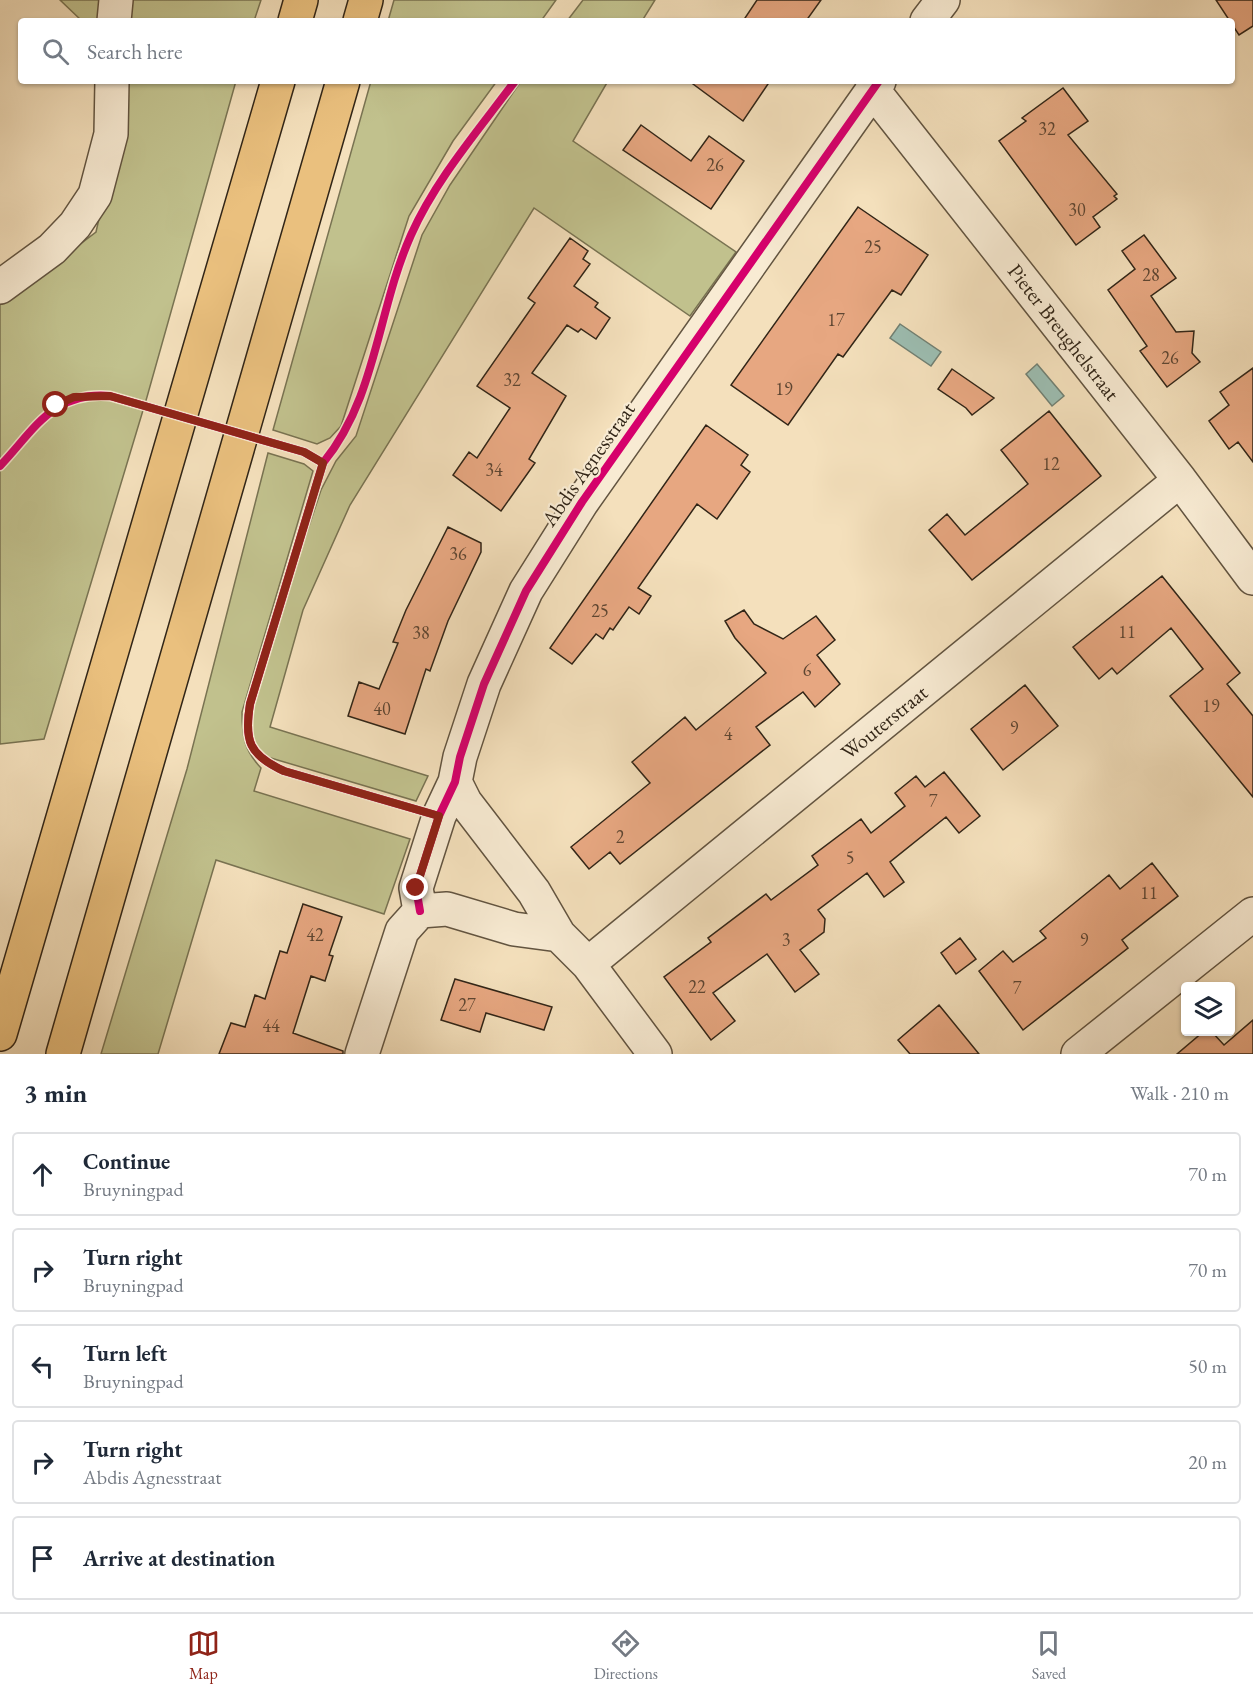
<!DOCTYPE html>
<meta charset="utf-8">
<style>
:root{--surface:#fff;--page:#f6f6f7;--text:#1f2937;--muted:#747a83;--line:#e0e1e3;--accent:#8f2418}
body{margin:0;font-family:"EB Garamond",serif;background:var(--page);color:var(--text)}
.controls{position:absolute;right:18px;bottom:18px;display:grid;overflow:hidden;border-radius:6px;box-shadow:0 2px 4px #0004}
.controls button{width:54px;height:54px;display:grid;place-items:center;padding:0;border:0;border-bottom:2px solid var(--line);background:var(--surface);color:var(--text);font:30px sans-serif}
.stop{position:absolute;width:18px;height:18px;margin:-14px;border:4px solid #8f2418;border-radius:50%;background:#fff}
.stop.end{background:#8f2418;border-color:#fff;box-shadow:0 2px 6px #0008}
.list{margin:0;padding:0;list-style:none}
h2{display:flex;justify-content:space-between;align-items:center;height:78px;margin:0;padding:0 24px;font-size:26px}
h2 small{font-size:20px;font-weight:400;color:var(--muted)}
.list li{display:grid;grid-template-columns:39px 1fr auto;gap:18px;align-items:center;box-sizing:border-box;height:84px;margin:0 12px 12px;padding:0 12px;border:2px solid var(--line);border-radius:6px}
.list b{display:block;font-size:22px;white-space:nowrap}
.list p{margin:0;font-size:20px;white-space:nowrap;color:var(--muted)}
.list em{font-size:20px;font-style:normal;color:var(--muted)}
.icon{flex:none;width:33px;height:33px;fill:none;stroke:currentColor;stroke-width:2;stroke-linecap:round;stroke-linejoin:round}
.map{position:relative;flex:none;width:1253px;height:1054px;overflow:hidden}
.search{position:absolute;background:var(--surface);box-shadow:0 2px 4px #0004;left:18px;right:18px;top:18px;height:66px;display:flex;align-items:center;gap:15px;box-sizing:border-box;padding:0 21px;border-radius:6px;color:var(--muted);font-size:22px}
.sheet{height:558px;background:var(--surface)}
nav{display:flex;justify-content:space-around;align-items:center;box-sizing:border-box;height:84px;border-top:2px solid var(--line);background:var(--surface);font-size:16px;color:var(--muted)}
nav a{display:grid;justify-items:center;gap:3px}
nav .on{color:var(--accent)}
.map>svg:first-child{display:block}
.green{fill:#c1c18d;stroke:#797352;stroke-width:1.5}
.water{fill:#9cbdb1;stroke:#718073;stroke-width:1.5}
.building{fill:#e7a781;stroke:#312517;stroke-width:1.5}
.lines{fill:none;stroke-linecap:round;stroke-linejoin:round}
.minor-casing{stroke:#625440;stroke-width:36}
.motorway-casing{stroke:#312517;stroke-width:36}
.minor{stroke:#f8ebd3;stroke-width:33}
.motorway{stroke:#eac07e;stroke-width:33}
.cycleway-casing{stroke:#f8ebd3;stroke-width:11}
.cycleway{stroke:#d6006c;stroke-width:8}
.route{stroke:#8f2418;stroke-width:8}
.labels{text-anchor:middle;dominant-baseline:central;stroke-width:4.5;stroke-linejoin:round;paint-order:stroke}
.number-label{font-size:18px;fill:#5e4632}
.street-label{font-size:21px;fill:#312517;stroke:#f8ebd3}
</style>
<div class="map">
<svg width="1253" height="1054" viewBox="0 0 1253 1054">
<rect width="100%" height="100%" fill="#f4e0bc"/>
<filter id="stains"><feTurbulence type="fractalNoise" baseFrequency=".00333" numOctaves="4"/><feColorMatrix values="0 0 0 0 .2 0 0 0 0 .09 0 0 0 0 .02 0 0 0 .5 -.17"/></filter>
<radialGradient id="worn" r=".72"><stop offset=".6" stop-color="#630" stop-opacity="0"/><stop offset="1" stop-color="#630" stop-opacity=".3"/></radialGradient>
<path class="green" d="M60,0H102L100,21H82Z
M126,0H261L254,21H125Z
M394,0H556L541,21H388Z
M583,0H655L642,21H567Z
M121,81H236L147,397L44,739L0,744V305L96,232L105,192Z
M371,81H497L453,141L409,216L341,426L330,438L317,444L273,430Z
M521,81H608L573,141L736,252L690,316L534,208L350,505L303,610L270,727L428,776L416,801L264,756L251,739V715L282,607L321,490L336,461L356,436L422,235L450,185Z
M268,453L304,464L313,471L242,712C242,736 244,750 261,768L254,791L410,839L384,914L216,860L158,1054H101L187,769Z"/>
<path class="water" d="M900,324L941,352L931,366L890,338Z
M1037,364L1064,396L1052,406L1026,374Z"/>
<path class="building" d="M757,0H821L806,21H743Z
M1216,0H1253V26L1239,35Z
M689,81H770L743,121Z
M1063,88L1088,121L1068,135L1117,194L1114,196L1117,199L1093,217L1100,227L1076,245L999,141L1026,121L1022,118Z
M641,125L691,161L709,136L744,161L711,209L623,150Z
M858,207L928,255L901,295L892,290L843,357L838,354L788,425L731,385Z
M1144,235L1176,278L1151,296L1176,332L1194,331L1192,353L1200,362L1167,387L1140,351L1147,346L1108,290L1135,269L1122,251Z
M570,238L588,251L583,259L590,264L574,286L598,303L595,307L610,318L596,339L581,329L578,332L567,325L532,373L566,396L529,459L535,463L501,511L453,475L469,452L477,458L510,408L477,386L535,303L528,298Z
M1253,368V462L1238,442L1229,449L1209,421L1229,405L1220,392Z
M952,369L994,398L972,415L966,408L938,389Z
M1049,411L1101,476L972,580L929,530L947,514L965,535L1028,484L1001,450Z
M706,425L748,455L741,465L750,472L717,519L697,504L638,588L651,596L639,614L629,607L613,630L610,628L603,639L596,634L572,664L550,648Z
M448,527L481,543V552L448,621L430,671L426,669L405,734L348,716L359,682L379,689L398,643L393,642L406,610Z
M1162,576L1240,673L1227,684L1253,716V797L1170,696L1203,669L1171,628L1117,674L1112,668L1099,679L1073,647Z
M744,610L754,624L783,639L816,616L835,640L817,655L840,684L815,707L803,692L756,727L770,745L620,864L610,852L589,869L571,847L650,783L632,762L685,717L696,730L766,673L735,638L725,621Z
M1025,685L1058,726L1003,770L971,729Z
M944,772L980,816L959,833L946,817L890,862L904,882L884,897L867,873L818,910L825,919L824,932L800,950L819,974L795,992L767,954L713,993L735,1021L711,1040L664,977L711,942L708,938L766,894L771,900L818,865L812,856L861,819L871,833L905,806L895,793L916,776L925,787Z
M1152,863L1178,896L1122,940L1128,948L1023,1030L979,971L1003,951L1013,962L1046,938L1040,931L1109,875L1120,889Z
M303,904L342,917L329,955L333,956L325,981L311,976L293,1033L343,1051V1054H219L231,1023L245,1027L255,995L265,999L280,951L287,953Z
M960,938L976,959L956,974L941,953Z
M455,979L552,1007L544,1030L486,1013L480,1032L441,1020Z
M939,1005L979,1054H910L898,1040Z
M1253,1020V1054H1177L1203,1032H1212L1224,1045Z"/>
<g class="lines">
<defs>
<path id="minor" d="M114,21L116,0
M927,21L943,0
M872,89L1180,480L1253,578
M0,287L52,249L75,225L95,195L111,134L112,81
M455,782L465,802L534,892L559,935L588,964L655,1054
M420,911L416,888L439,816L455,782L460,757L484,684L526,591L582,502L879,81
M588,964L1180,480
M362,1054L402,931L420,911L447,909L514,929L559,935
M1078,1054L1253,914"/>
<path id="motorway" d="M295,21L301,0
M360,21L366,0
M0,1034L278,81
M63,1054L343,81"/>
</defs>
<use href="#minor" class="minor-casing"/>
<use href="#motorway" class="motorway-casing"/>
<use href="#minor" class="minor"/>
<use href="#motorway" class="motorway"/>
<defs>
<path id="cycleway" d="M0,466C35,429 53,391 110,396L304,452L323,463
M439,816L284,771C249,755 244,741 250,704L323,463C377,397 377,311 411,235C436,179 478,131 515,81
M420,911L416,888L439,816L455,782L460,757L484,684L526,591L582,502L879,81"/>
</defs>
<use href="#cycleway" class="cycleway-casing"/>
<use href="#cycleway" class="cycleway"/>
</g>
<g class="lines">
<path class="route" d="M56,405L74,397L110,396L304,452L323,463L250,704C244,741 249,755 284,771L439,816L416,888"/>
</g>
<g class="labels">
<g class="number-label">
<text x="1047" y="128">32</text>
<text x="715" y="164">26</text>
<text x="1077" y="209">30</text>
<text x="873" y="246">25</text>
<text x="1151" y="274">28</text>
<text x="836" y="319">17</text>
<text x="1170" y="357">26</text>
<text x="512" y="379">32</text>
<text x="784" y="388">19</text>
<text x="1051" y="463">12</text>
<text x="494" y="469">34</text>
<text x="458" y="553">36</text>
<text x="600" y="610">25</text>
<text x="1127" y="631">11</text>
<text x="421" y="632">38</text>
<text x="807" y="669">6</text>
<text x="1211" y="705">19</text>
<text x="382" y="708">40</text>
<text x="1014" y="727">9</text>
<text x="728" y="733">4</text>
<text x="933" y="800">7</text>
<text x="620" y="836">2</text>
<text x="850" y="857">5</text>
<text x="1149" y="892">11</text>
<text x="315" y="934">42</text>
<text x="786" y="939">3</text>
<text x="1084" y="939">9</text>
<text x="697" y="986">22</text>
<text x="1017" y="987">7</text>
<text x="467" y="1004">27</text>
<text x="271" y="1025">44</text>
</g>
<g class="street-label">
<text transform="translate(1064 332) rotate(52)">Pieter Breughelstraat</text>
<text transform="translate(588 464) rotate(-55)">Abdis Agnesstraat</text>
<text transform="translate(884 722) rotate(-39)">Wouterstraat</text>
</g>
</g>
<rect width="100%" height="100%" filter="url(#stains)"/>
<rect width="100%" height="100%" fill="url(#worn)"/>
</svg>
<div class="controls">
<button><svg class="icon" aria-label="layers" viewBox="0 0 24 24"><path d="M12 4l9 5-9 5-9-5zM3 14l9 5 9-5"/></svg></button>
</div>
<div class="stop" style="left:56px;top:405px"></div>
<div class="stop end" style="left:416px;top:888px"></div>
<div class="search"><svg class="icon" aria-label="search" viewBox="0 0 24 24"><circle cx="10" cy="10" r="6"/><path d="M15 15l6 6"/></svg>Search here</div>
</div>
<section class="sheet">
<h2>3 min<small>Walk · 210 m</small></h2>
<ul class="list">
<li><svg class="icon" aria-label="ahead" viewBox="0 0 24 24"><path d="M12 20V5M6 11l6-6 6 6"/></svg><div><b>Continue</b><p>Bruyningpad</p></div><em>70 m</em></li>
<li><svg class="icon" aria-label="right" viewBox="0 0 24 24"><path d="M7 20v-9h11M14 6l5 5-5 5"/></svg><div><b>Turn right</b><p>Bruyningpad</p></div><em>70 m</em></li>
<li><svg class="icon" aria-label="left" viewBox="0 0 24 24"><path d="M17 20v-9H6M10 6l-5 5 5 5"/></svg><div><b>Turn left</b><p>Bruyningpad</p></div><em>50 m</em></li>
<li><svg class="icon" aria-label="right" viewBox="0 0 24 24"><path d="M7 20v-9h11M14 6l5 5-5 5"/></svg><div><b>Turn right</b><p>Abdis Agnesstraat</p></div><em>20 m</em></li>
<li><svg class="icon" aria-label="arrive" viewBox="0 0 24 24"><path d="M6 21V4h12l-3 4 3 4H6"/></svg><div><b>Arrive at destination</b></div></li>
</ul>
</section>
<nav>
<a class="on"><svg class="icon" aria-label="map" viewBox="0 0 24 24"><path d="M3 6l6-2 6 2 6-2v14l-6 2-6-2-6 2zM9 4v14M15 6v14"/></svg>Map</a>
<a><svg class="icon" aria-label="directions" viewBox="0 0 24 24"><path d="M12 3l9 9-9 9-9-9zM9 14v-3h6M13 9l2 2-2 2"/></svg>Directions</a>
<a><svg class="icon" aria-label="saved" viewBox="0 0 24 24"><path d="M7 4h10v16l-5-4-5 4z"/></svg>Saved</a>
</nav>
